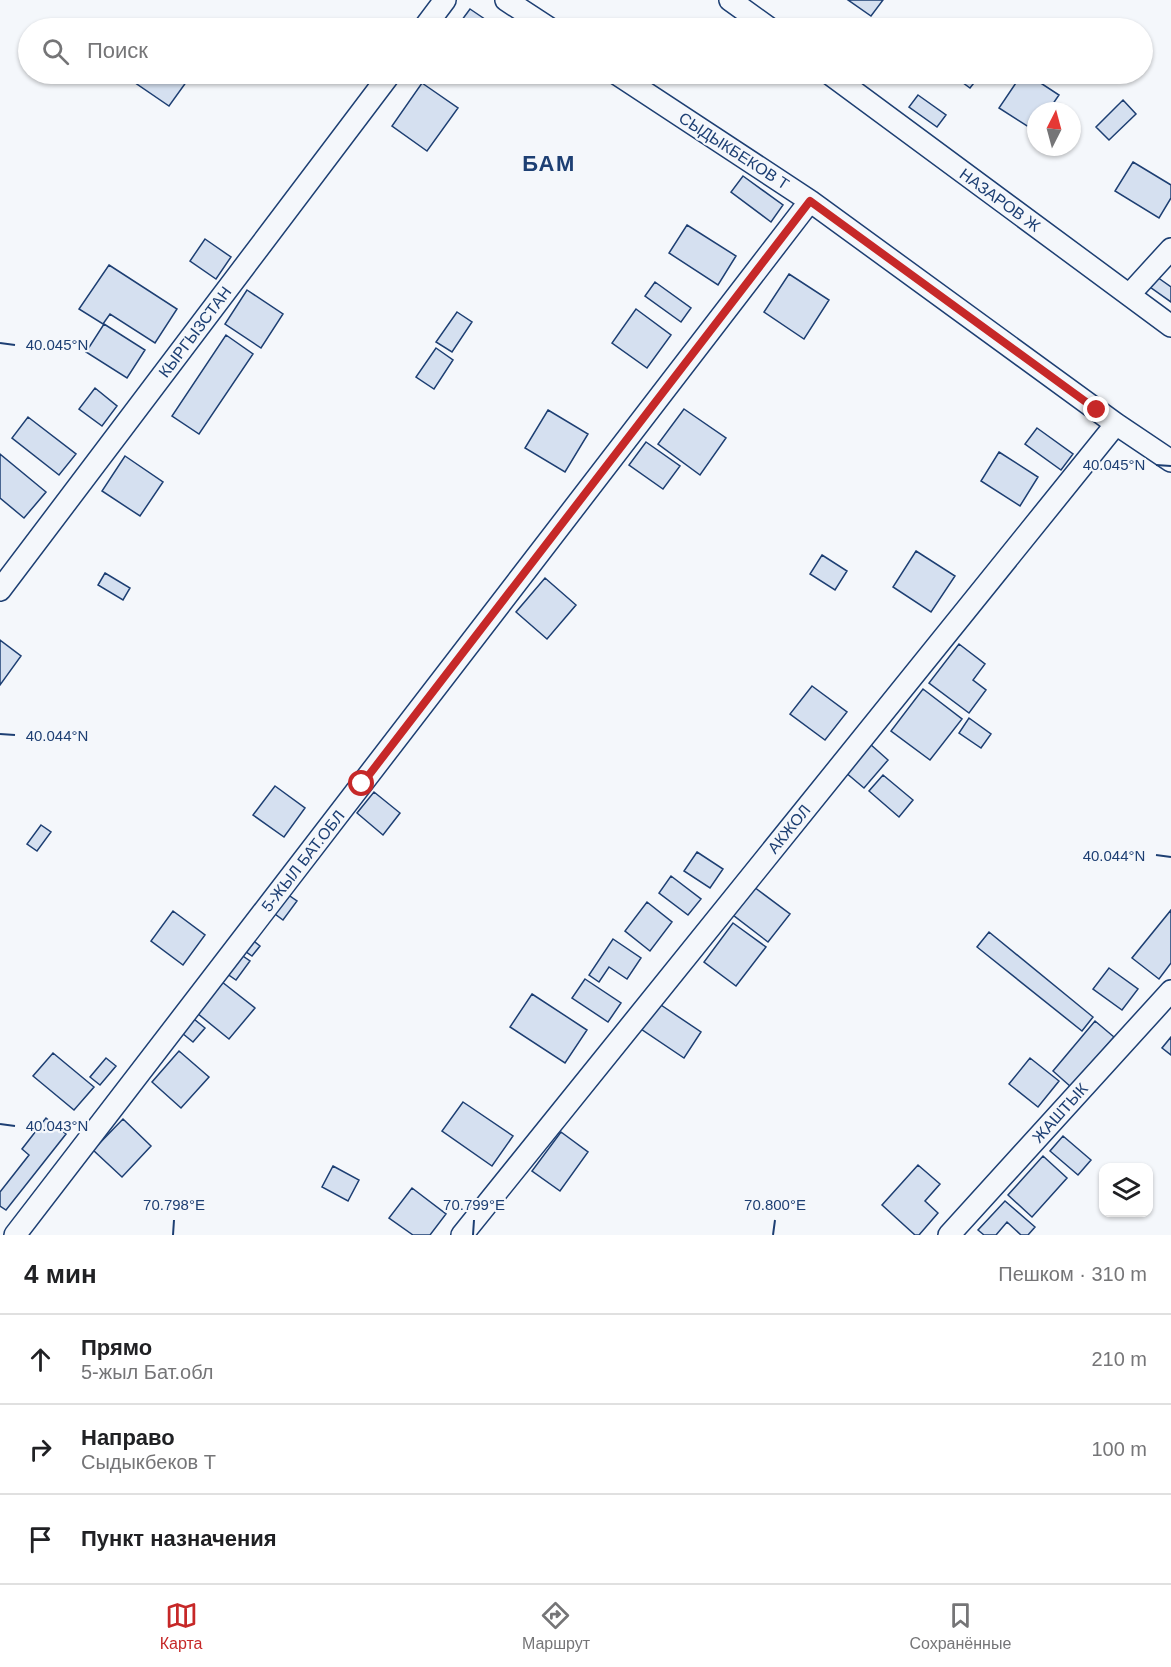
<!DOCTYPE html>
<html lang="ru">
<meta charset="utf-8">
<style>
:root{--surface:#fff;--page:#f6f6f6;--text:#202124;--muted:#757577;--line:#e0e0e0;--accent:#c62828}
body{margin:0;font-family:Helvetica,sans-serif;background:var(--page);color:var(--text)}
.controls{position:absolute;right:18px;bottom:18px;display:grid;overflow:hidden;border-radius:12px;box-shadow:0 2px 4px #0004}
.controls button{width:54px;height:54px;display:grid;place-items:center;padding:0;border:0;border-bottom:2px solid var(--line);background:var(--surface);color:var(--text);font:30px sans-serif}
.compass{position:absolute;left:1027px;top:102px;width:54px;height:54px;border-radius:50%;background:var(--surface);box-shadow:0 2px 4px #0004;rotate:6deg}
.stop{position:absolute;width:18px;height:18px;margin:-14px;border:4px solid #c62828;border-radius:50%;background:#fff}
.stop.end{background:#c62828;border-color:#fff;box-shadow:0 2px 6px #0008}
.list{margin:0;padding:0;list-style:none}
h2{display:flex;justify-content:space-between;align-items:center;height:78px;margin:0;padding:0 24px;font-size:26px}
h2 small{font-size:20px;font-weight:400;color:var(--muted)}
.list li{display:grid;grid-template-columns:39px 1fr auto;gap:18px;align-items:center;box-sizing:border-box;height:90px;padding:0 24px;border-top:2px solid var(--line)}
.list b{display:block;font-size:22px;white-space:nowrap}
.list p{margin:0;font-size:20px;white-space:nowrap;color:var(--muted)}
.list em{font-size:20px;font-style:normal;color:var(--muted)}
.icon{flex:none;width:33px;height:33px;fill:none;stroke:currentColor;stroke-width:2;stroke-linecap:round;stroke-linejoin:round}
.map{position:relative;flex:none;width:1171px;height:1235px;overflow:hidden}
.search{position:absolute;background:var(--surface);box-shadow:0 2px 4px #0004;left:18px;right:18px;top:18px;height:66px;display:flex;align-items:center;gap:15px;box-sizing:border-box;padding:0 21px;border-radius:33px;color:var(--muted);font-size:22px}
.sheet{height:348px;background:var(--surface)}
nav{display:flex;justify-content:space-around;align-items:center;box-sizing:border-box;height:84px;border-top:2px solid var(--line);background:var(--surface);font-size:16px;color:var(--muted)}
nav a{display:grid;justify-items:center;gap:3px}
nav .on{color:var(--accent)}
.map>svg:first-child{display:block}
.building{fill:#d5e0f0;stroke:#1d3f73;stroke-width:1.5}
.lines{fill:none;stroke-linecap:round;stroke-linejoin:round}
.minor-casing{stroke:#1d3f73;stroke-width:24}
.minor{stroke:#f4f7fb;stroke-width:21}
.route{stroke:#c62828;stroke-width:8}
.ticks{fill:none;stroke:#1d3f73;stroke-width:2}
.labels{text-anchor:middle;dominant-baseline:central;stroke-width:4.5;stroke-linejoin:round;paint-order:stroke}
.street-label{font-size:16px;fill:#1d3f73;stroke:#f4f7fb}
.district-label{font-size:22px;font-weight:bold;letter-spacing:1.5px;fill:#1d3f73;stroke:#f4f7fb}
.ticks-label{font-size:15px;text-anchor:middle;fill:#1d3f73;stroke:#f4f7fb;stroke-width:4.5;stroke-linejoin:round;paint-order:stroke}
</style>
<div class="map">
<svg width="1171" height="1235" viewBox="0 0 1171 1235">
<rect width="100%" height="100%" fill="#f4f7fb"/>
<path class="building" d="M848,0H883L871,16Z
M470,9L498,28H456Z
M135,74H176L187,81L169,106L131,80Z
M951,74H981L970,88Z
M1022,74H1027L1059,95L1048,111H1036L1035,131L999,108Z
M422,83L458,108L427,151L392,126Z
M918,95L946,115L937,127L909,107Z
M1123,100L1136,114L1109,140L1096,127Z
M1133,162L1171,185V198L1159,218L1115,191Z
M743,176L783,205L771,222L731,192Z
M687,225L736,256L718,285L669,253Z
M205,239L231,257L216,279L190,261Z
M109,265L177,309L155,343L110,314L103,324L79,309Z
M789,274L829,300L804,339L764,312Z
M1157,277L1171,287V302L1150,287Z
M655,282L691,308L681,322L645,296Z
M247,290L283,314L261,348L225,324Z
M636,309L671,335L647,368L612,343Z
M457,312L472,322L452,352L436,342Z
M104,324L145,350L127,378L86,352Z
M226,335L253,354L199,434L172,416Z
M436,348L453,360L434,389L416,377Z
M95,388L117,406L102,426L79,409Z
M684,409L726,438L700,475L658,444Z
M548,410L588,434L565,472L525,448Z
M28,417L76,454L59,475L12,438Z
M1037,428L1073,454L1061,470L1025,444Z
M646,442L680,466L663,489L629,465Z
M999,452L1038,477L1020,506L981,481Z
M0,454L46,492L24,518L0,498Z
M125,456L163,482L140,516L102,491Z
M916,551L955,576L931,612L893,587Z
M822,555L847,571L835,590L810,574Z
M105,573L130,588L123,600L98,585Z
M545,578L576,605L547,639L516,612Z
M0,640L21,656L0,685Z
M959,644L985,664L973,680L986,690L969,713L929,683Z
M812,686L847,712L825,740L790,714Z
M923,689L962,719L930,760L891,731Z
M969,718L991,734L981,748L959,733Z
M870,744L888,760L864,788L845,772Z
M883,775L913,800L899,817L869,791Z
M275,786L305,808L284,837L253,815Z
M374,792L400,813L383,835L357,813Z
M41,825L51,832L37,851L27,844Z
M697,852L723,869L710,888L684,871Z
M671,876L701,899L688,915L659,893Z
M754,887L790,914L768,942L733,915Z
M284,892L297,901L283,920L271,911Z
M647,902L672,922L650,951L625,931Z
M1171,910V963L1159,979L1132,958Z
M173,911L205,935L183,965L151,941Z
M733,923L766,947L736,986L704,962Z
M989,932L1093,1017L1082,1031L977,947Z
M250,938L260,946L252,956L242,949Z
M613,939L641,958L627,979L609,967L599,982L589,975Z
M237,952L250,961L236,980L223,971Z
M1109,968L1138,989L1122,1010L1093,989Z
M217,978L255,1008L229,1039L192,1009Z
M585,979L621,1003L608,1022L572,998Z
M532,994L587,1030L565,1063L510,1027Z
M658,1003L701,1032L684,1058L641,1029Z
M189,1015L205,1028L193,1042L177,1029Z
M1095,1021L1114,1037L1071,1087L1053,1071Z
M1171,1037V1055L1162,1048Z
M179,1051L209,1077L181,1108L152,1082Z
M53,1053L94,1087L74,1110L33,1076Z
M106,1058L116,1066L100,1085L90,1077Z
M1030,1058L1059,1081L1038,1107L1009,1084Z
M463,1102L513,1136L492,1166L442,1131Z
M46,1118L66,1134L6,1210L0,1206V1192L29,1155L22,1149Z
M123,1119L151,1146L122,1177L93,1150Z
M561,1132L588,1152L560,1191L532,1171Z
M1063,1136L1091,1160L1078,1175L1050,1151Z
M1043,1156L1067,1178L1032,1217L1008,1195Z
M918,1165L940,1184L925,1201L938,1213L919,1235H915L882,1205Z
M333,1166L359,1180L348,1201L322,1187Z
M412,1188L446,1214L430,1235H413L389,1218Z
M1005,1201L1035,1227L1028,1235H1021L1007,1222L996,1235H984L978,1230Z"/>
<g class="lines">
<defs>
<path id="minor" d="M506,0L549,28
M730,0L769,28
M424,28L445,0
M617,74L810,201L1116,424L1171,461
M830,74L1171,326
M1129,295L1171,249
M0,590L390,74
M15,1235L810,201
M462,1235L1116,424
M949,1235L1171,991"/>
</defs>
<use href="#minor" class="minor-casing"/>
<use href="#minor" class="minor"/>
</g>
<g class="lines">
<path class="route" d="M362,784L810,201L1097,410"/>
</g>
<path class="ticks" d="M0,343L15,345M1156,465L1171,466M0,734L15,735M1156,855L1171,857M0,1124L15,1126M173,1235L174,1220M473,1235L474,1220M773,1235L775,1220"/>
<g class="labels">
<g class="street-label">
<text transform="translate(734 151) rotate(33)">СЫДЫКБЕКОВ Т</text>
<text transform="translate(1000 200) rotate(36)">НАЗАРОВ Ж</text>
<text transform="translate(195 332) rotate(-53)">КЫРГЫЗСТАН</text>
<text transform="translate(789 829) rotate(-51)">АКЖОЛ</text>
<text transform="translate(303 861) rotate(-52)">5-ЖЫЛ БАТ.ОБЛ</text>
<text transform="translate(1060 1113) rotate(-48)">ЖАШТЫК</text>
</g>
<g class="district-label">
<text x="549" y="163">БАМ</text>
</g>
</g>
<g class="ticks-label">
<text x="57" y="350">40.045°N</text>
<text x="1114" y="470">40.045°N</text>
<text x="57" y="741">40.044°N</text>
<text x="1114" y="861">40.044°N</text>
<text x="57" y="1131">40.043°N</text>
<text x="174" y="1210">70.798°E</text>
<text x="474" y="1210">70.799°E</text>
<text x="775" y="1210">70.800°E</text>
</g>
</svg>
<div class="controls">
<button><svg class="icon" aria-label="layers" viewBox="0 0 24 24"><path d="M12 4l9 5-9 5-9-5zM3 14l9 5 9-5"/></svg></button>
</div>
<svg class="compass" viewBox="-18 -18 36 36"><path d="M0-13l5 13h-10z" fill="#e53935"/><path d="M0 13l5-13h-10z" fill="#757577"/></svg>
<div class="stop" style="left:362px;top:784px"></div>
<div class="stop end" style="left:1097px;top:410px"></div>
<div class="search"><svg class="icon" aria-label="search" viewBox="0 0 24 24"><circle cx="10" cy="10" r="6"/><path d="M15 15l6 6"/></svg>Поиск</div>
</div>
<section class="sheet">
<h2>4 мин<small>Пешком · 310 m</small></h2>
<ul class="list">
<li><svg class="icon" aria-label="ahead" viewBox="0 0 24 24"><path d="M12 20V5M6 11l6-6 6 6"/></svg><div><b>Прямо</b><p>5-жыл Бат.обл</p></div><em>210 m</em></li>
<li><svg class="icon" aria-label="right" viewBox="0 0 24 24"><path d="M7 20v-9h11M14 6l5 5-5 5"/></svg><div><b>Направо</b><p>Сыдыкбеков Т</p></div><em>100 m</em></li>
<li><svg class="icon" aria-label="arrive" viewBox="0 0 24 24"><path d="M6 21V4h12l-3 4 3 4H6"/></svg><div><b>Пункт назначения</b></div></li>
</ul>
</section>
<nav>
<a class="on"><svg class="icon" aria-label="map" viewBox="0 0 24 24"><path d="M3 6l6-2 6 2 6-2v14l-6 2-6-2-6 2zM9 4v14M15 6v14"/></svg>Карта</a>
<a><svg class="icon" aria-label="directions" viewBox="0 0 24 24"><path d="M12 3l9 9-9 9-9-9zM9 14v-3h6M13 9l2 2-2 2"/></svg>Маршрут</a>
<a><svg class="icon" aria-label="saved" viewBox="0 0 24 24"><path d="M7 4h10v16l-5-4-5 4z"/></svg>Сохранённые</a>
</nav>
